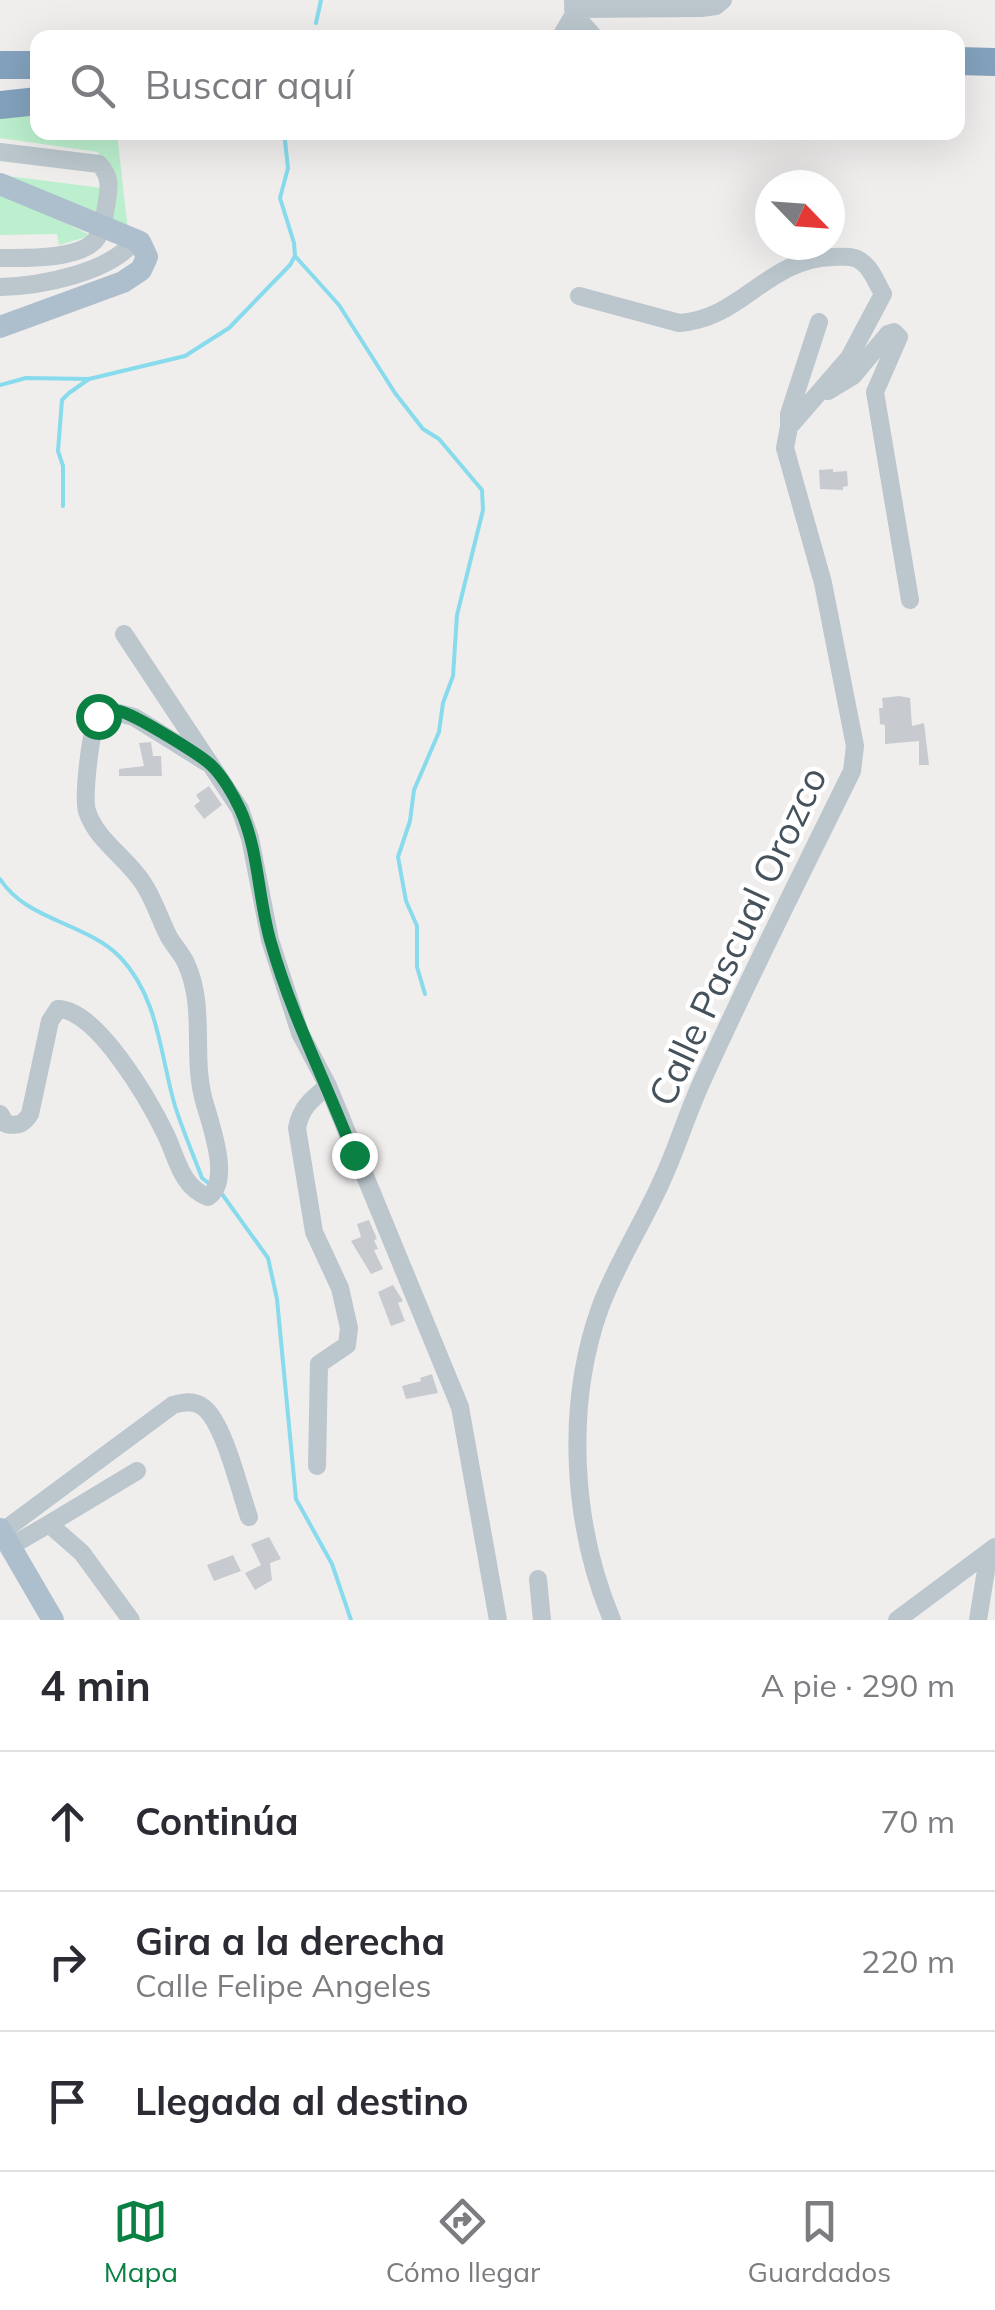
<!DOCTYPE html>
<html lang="es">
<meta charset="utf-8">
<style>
:root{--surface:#fff;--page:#f2f2f3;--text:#2b2b33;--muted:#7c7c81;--line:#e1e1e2;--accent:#0b8043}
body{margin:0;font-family:Mulish,sans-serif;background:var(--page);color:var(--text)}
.compass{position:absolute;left:755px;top:170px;width:90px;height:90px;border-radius:50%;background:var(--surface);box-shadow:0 10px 40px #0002;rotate:115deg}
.stop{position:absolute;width:30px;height:30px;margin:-22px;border:8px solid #0b8043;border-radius:50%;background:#fff}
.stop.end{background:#0b8043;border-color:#fff;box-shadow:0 2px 10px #0008}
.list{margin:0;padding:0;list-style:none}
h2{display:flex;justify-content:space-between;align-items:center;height:130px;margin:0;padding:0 40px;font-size:42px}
h2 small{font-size:32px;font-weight:400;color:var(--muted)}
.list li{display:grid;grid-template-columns:65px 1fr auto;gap:30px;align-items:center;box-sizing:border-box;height:140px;padding:0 40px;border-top:2px solid var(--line)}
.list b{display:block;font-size:38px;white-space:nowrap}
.list p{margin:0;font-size:32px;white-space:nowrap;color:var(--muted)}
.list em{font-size:32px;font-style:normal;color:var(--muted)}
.icon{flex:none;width:55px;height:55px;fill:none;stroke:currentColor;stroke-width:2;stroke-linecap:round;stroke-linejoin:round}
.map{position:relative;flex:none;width:995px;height:1620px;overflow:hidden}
.search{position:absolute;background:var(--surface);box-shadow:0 10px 40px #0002;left:30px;right:30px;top:30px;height:110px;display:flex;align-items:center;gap:25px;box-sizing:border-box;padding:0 35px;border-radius:20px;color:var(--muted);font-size:38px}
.sheet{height:550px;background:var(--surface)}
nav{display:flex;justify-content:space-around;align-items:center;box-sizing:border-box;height:140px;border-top:2px solid var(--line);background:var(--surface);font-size:28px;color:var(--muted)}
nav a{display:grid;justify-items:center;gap:5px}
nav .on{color:var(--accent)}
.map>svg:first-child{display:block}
.green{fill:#bbefcd}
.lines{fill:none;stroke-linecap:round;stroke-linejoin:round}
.stream{stroke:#87dbec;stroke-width:4}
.building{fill:#c7cbd0}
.minor{stroke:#bbc6cd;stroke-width:18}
.major{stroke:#adbecd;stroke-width:22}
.highway{stroke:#84a2bd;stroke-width:28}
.route{stroke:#0b8043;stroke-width:12}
.labels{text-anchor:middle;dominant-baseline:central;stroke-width:9;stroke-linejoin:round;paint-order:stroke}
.street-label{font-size:38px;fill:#45525b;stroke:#fff}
</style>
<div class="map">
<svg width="995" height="1620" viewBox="0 0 995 1620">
<rect width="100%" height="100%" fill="#f0eded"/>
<path class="green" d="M37,108L38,132L117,133L128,231L113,227L98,152L0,138V112Z
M0,175L102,188L99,217Z
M0,191L88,234L86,237L59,245L57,234L0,235Z"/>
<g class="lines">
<path class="stream" d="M316,23L321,0
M295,256L339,305L395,393L423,429L439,439L482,490L483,510L457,615L453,676L443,703L439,732L414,790L410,821L398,857L406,901L417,926V967L425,994
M0,385L26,378L89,379
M63,506V466L58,451L62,400L69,393L89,379L185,356L229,328L290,265L295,256L294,243L280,198L288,168L284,132
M0,879C27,921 85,922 120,957C159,998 160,1055 175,1106C183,1131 193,1154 202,1178L211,1185
M222,1194L268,1258L277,1299L296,1499L332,1564L351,1620"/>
</g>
<path class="building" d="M833,469V472L847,471L848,486L843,487V490L820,489L819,470Z
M899,696L910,698L912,726L924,723L929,765H919V741L885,744V725L880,724L879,708H883L882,698Z
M151,742L153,756H161L162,776H119V769L144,766L139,743Z
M209,786L222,805L204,819L194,806L200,801L196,795Z
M369,1220L377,1239L374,1240L378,1249L374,1250L383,1269L371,1274L351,1241L361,1237L357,1224Z
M393,1285L403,1301L398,1303L405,1321L391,1326L378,1292Z
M432,1374L438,1393L406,1399L402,1386L421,1381L420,1378Z
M269,1537L281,1559L270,1563L272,1580L255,1590L245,1573L261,1565L251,1544Z
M233,1555L241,1571L214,1581L207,1565Z"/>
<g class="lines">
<path class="minor" d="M573,9L701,8L716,6L723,0
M574,14L595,38
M560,38L574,14L573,2
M0,152L99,164C112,177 109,190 106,207C104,218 103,229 97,238C82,260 25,258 0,258
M0,287C40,286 110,273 135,240
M579,296L679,323C742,319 766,259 833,257C844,257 853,255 862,262C872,269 877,284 883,294L849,358L789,427L785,448L823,583L855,746L852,771C802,873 750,975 703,1079C688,1111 678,1145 663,1178C644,1222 617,1262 600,1308C565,1406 572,1525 612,1620
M828,391L853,376L888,334L894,332L899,337L875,392L910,600
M789,426V414L819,322
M124,634L240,809L250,838L270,940L300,1033L328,1086L460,1407L498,1620
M0,1114L6,1124C18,1126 23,1125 30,1114L50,1021L58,1009C97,1009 150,1102 166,1135C177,1158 181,1187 208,1197C233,1181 209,1121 203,1097C192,1052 206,1007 186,963C182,954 174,946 169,937C160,920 154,899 143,883C127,858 96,840 87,811C83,797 90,734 97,721C100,714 101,715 107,710L134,717L206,762
M317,1466L319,1364L347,1345L349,1328L340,1288L314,1232L297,1128C301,1107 312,1099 328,1086
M49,1524L137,1471
M3,1531L173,1405C184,1402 194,1400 203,1407C224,1422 240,1492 249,1517
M11,1546L49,1524L82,1553L131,1620
M538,1579L542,1620
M897,1620L995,1547
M978,1620L989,1552"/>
<path class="major" d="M0,184L140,242L147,257L141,270L123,282L0,327
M0,1529L53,1620"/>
<path class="highway" d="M958,61L995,62
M0,65H38
M0,105L38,101"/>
</g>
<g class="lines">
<path class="route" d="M98,716C105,712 111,709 119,711C134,714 199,754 211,765C222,775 234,796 240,809C259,850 258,900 271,943C292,1017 327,1084 354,1155"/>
</g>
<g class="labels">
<g class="street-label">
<text transform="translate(737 936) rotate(-65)">Calle Pascual Orozco</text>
</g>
</g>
</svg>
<svg class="compass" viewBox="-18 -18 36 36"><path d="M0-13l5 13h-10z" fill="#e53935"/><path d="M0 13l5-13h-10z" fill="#7c7c81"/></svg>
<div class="stop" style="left:98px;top:716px"></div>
<div class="stop end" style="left:354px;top:1155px"></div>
<div class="search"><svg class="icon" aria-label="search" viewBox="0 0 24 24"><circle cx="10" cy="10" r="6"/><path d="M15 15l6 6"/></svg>Buscar aquí</div>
</div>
<section class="sheet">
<h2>4 min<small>A pie · 290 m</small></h2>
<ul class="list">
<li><svg class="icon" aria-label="ahead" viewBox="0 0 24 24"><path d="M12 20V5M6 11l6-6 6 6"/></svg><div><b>Continúa</b></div><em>70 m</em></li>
<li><svg class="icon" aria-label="right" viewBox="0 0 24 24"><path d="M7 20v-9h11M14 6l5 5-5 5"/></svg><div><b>Gira a la derecha</b><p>Calle Felipe Angeles</p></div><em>220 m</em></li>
<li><svg class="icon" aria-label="arrive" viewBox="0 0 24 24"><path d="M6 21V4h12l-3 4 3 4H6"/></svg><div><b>Llegada al destino</b></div></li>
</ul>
</section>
<nav>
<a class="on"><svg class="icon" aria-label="map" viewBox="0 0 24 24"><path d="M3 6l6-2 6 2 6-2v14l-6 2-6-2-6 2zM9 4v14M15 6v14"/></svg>Mapa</a>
<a><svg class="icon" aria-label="directions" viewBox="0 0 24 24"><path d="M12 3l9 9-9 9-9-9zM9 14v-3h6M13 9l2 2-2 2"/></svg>Cómo llegar</a>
<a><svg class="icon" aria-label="saved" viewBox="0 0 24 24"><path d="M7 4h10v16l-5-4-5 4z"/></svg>Guardados</a>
</nav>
